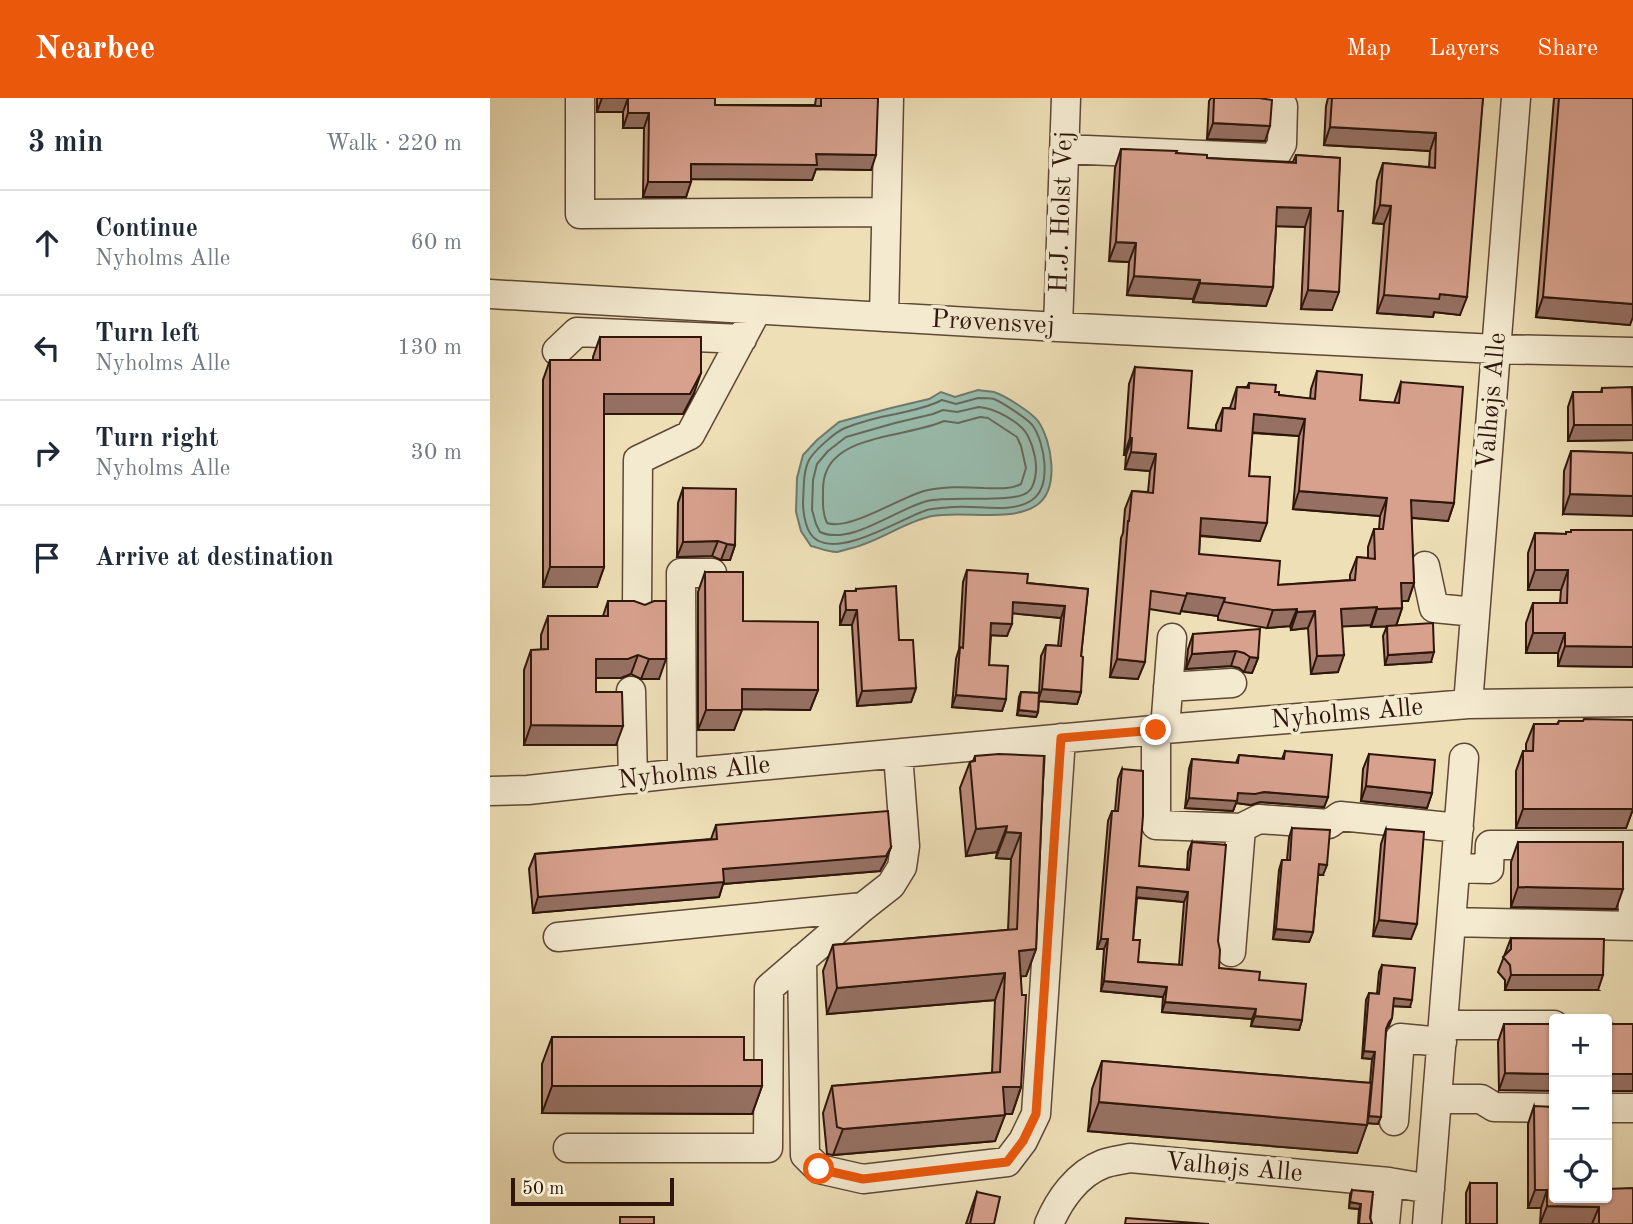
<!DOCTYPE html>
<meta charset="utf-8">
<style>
:root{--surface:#fff;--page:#f6f6f7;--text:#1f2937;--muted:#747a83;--line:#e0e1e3;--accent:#ea580c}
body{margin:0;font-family:"Old Standard TT",serif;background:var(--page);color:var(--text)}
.controls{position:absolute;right:21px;bottom:21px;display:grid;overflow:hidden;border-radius:7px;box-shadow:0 2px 5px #0004}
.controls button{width:63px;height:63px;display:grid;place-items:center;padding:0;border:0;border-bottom:2px solid var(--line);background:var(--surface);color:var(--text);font:35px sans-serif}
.scale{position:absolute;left:21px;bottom:18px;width:163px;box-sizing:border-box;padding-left:7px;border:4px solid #2e160b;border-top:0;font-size:19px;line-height:24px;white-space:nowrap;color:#2e160b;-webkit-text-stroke:5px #f4ead0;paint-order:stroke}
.stop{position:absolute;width:21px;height:21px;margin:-16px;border:5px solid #ea580c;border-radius:50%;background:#fff}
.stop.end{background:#ea580c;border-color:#fff;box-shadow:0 2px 7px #0008}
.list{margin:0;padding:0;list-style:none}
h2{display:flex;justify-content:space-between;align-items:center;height:91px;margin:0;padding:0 28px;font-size:30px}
h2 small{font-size:23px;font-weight:400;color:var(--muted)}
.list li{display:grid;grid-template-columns:46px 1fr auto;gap:21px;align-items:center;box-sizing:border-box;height:105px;padding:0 28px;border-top:2px solid var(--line)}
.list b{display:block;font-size:26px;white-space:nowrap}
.list p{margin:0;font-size:23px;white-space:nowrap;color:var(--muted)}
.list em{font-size:23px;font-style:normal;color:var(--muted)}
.icon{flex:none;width:38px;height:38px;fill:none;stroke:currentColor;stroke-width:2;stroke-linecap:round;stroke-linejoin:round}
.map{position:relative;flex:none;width:1143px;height:1126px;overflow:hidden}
header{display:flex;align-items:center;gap:42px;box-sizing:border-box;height:98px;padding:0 35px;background:var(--accent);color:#fff}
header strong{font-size:33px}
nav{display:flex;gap:38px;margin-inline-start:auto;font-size:24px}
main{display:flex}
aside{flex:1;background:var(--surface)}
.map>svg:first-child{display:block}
.water{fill:#99bdaf;stroke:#6e7a6d;stroke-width:2}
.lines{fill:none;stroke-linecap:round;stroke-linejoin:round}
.shore{stroke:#646a5d;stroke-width:2}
.minor-casing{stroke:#5e4836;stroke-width:31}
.minor{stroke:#f4ead0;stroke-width:28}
.wall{fill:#b98a7a;stroke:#2e160b;stroke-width:2;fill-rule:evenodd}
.shaded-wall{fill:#967163;stroke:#2e160b;stroke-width:2}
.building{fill:#d7a18e;stroke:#2e160b;stroke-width:2;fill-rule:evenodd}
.route{stroke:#ea580c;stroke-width:9}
.labels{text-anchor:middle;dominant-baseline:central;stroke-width:7;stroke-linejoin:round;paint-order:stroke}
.street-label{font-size:26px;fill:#2e160b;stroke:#f4ead0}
</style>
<header>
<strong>Nearbee</strong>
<nav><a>Map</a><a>Layers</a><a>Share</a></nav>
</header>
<main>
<aside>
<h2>3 min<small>Walk · 220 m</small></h2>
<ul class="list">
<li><svg class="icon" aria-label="ahead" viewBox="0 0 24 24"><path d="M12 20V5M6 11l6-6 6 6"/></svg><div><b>Continue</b><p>Nyholms Alle</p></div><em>60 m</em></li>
<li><svg class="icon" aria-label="left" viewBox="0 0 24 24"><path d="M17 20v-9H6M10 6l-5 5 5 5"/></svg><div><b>Turn left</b><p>Nyholms Alle</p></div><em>130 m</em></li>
<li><svg class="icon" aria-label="right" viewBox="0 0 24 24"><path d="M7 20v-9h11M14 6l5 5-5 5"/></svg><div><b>Turn right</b><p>Nyholms Alle</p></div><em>30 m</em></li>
<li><svg class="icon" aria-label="arrive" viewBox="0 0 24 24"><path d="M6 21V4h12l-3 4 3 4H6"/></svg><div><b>Arrive at destination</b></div></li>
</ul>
</aside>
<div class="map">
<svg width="1143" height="1126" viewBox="0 0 1143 1126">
<rect width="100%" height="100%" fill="#eedfb7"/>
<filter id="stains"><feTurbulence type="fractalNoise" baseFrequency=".00286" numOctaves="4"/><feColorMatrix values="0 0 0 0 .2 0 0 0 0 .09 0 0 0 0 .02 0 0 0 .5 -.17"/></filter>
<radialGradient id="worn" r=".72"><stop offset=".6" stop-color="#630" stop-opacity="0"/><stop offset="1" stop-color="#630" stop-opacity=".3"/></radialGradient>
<path class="water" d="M488,292C493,293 498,293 504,294C514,297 541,314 548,323C562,343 570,391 547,407C521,425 473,412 442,418C414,424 390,443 362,450C357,451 352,453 347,454C338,454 329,450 321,448L311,433L306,414L307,380L313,357L327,342L349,324L401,310L439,301L451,294L465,299Z"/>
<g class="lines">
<path class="shore" d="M488,300C493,300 499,300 504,301C512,304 539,322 543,328C555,346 562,388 542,402C522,416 487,407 464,409C455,410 445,410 437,412C410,421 353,458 327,442C316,436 313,416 313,404C314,390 313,374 319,362C324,353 345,334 355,330C371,324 389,319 406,316C422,312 437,310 452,302L466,306Z
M489,309C504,310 531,324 538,338C544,350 548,367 545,380C544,385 542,391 538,394C524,406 460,397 437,403C406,411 361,448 330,434L326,426L322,412L323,382L327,366L338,353L356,339L405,325L443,316L453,312L467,314Z
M490,319L498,320L527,339L531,348L536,370L531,386C520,392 507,390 494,390C474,389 453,388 434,393C409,400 359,433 337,425C332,414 333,404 333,393C333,386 334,378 337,372C353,336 422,338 454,323L468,325Z"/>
<defs>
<path id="minor" d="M90,0V116L396,114
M574,51L784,60L792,46L793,8L789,1L766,0
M0,196L568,229L1006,251L1143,254
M394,219L399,0
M568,229L576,0
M67,253L87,234L252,241
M935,468L944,510L985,514
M147,510L148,362L200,337L267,212
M678,589L742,585
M141,593L143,681
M978,606L1026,0
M675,631L682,540
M666,632V727L751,730
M192,675L191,475H222
M0,693L38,692L192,675L675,631L978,606L1143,604
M961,824L1143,828L1142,747H1000L999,771L966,770
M68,839L373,809
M741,854L751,730L769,721L839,726L850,718L969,730
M312,861L315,1057L329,1071L373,1081L517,1064L533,1043L546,1016L571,640
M953,927H1064
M947,1001H991L1004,1009L1064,1010
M1117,1010H1143
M904,1023L910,940L952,944
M78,1050H278L279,890L373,809L401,787L412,769L415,748L408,656
M559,1126C569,1102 587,1076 613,1066C621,1063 631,1062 640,1060L899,1084L940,1091
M895,1126L899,1084
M937,1126L974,660"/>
</defs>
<use href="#minor" class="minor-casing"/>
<use href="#minor" class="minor"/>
</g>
<path class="wall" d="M107,0H225V7H325L326,0H388L381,72L326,71L322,82L201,81L196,99H153L154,30H133V14H107Z
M721,0H769L775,43L717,41L719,3Z
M838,0H993L970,217L944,214L943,219L887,215L894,126L883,125L887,83L893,65L939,69L940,53L834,47L836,8Z
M1064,0H1143L1140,227L1046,219Z
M631,51L686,55L717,60L803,64L806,57L850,60L842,212L811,211L815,129L786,128L783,189L776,208L703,204V201L637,197L639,164L619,163L625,70Z
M110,239L204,295L193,316H114V469L107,489H53V282L60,262H103V259Z
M645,269L698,330L726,332V327L733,310H740L747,289H757L759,285L785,294L789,297L820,301L821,291L827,273L870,302L904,305L911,284L964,405L958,423L921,420L924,485L918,503H912V510L906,528L941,564L895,567L893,538L897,528H903L881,529V527L852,528L848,574L821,576L818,530L801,532L800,528L777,530L728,522V518L691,513L690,516L659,511L648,581L620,579L631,440L633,435L635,411L642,393L658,394L660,373L635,371L636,357H634L639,286ZM762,335L809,338L803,411L890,418L889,431H884L878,449V460L867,459L860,477V482L788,487L709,456L710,438L770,443L759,378Z
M1112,290L1143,300V342L1078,343V309L1083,294H1111Z
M1081,353L1143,355L1073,416L1074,373Z
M193,390L245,447L240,462H231L222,458L187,459L188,405Z
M1081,432H1143V569L1068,568V555H1036V525L1043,505H1070L1071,492H1038V455L1045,435L1076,436L1081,434Z
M477,472L537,485L598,491L591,558V594L587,606L549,603L548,614L546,619L527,617L529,599L531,594L549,595L551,558L556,547L568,548L571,520L522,515L517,538L501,537L499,567L516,601L512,613L462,609L466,561L469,551L473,484Z
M215,474L253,523L328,592L320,612L252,611L244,632H208V494Z
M366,491L409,542L426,590L421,604L367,608L362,527H350V508L355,493H365Z
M118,503H144L169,581H151L141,576L131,580H106V594L126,647H34V572L41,552H51V537L58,518H113Z
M703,536L768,560L762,575L754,574L749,570L741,568L696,571L698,551Z
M1069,623L1143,711L1136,730H1026V673L1033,653H1036V646L1044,626H1067Z
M795,653L838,699L834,709L770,704L761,707L746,705L743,713L695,710L699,671L702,661L746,665L749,657L792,661Z
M879,656L942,695L937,710L871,703L873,671Z
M485,658H554L546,851L536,878H531V989L522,1016H515L505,1043L343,1057L337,1056L333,1015L342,988L502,975L505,902L337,916L333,873L343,847L518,832L521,761L506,760L507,754L476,758L470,690L480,664L483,663Z
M632,671L649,768L697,772L698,754L702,744L728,843L729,870L769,882L812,922L809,932L761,928L762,921L672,914L673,899L611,893L614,851H607L618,723L622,713H625L628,681ZM647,800L694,804L689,867L648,864L643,842Z
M226,727L401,749L395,764L390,773L233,786L229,799L43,815L39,771L45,756L221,741Z
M802,730L833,777H828L823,834L819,844L783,841L789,772L792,762H797L799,740Z
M896,731L921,841L883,838L891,746Z
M1028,744L1126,811L1021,809V764Z
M1021,840L1108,892H1015V882L1008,874Z
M892,867L920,909L903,908L902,920L899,928L896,931L888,1026L877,1025L867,1055L598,1033L602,991L612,963L880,985L882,961L872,960L876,902L879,895L887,896L889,874Z
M1014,926H1064L1009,992L1008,944Z
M62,939L254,962L272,988L262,1016L52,1015V966Z
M1044,1008L1064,1100H1117L1143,1126H1050L1051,1110H1038V1026Z
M980,1085L1007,1126H976V1095Z
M862,1092L880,1120L882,1126H868L869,1111L859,1110L860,1097Z
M487,1094L504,1126H476Z"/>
<path class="shaded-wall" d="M112,0H138L133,14H107Z
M138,15H159L154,30H133Z
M723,25L780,28L775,43L717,41Z
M840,29L946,35L940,53L834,47Z
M326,56L386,57L381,72L326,71L322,82L196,81L201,66Z
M158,84H201L196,99H153Z
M890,107L901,108L894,126L883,125Z
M787,109L821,110L815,129L780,128Z
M626,144L646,145L639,164L619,163Z
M644,178L710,182L703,201L637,197Z
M710,185L783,189L776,208L703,204Z
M818,192L849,194L842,212L811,211Z
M950,196L977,199L970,217L944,214L943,219L887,215L894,197Z
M1053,199L1143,206V219L1140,227L1046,219Z
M211,275L204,295L193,316H107L114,296Z
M764,316L815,321L809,338L757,334Z
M1084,327H1143V342L1078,343Z
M640,340H642L636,357H634Z
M641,354L666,356L660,373L635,371Z
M809,393L897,400L890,418L803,411Z
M1080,396L1143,398V418L1073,416Z
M921,402L964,405L958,423L914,419Z
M711,420L777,425L770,443L705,437Z
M228,443L222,458L187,459L193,444Z
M237,446L245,447L240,462H231Z
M60,469H114L107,489H53Z
M1045,472H1078L1071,492H1038Z
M911,485H924L918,503H905Z
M697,495L735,500L728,518L691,513Z
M523,504L575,508L571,520L519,515Z
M887,509L881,527L845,529L851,511Z
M912,510L906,528L881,529L887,511Z
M807,511L800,528L777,530L783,512Z
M356,512H367L362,527H350Z
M825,513L818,530L801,532L807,514Z
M501,525L522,526L517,538L497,537Z
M1043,535H1075L1068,555H1036Z
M1075,548L1143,549V569L1068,568Z
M746,553L741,568L696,571L702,556Z
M944,554L941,564L895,567L898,557Z
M148,557L141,576L131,580H99L106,561Z
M854,557L848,574L821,576L827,558Z
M760,559L768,560L762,575L754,574Z
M159,561H176L169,581H151Z
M627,561L655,564L648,581L620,579Z
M426,590L421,604L367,608L372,593Z
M252,591L328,592L320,612L245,611Z
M552,591L591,594L587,606L548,603Z
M466,597L516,601L512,613L462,609Z
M216,612H252L244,632H208Z
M529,612L548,614L546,619L527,617Z
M41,627L133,628L126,647H34Z
M876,688L942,695L937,710L871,703Z
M774,694L838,699L834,709L770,704L761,707L746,705L743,713L695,710L699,700L748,695Z
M1033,711H1143L1136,730H1026Z
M517,728L507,754L476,758L486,731Z
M516,734L531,735L521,761L506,760Z
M401,749L395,764L390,773L233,786L229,799L43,815L48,799L233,771Z
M829,766L837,767L833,777L825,776Z
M647,789L698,794L694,804L644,799Z
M1028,789L1133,791L1126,811L1021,809Z
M889,822L927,826L921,841L883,838Z
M786,831L823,834L819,844L783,841Z
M611,841H618L614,851H607Z
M546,851L536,878L519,879L529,853Z
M515,875L505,902L337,916L347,890Z
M1021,877H1113L1108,892H1015Z
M614,883L677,889L673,899L611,893Z
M904,900L922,902L920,909L901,908Z
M675,904L766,911L762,921L672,914Z
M765,918L812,922L809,932L761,928Z
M874,953L885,954L882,961L872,960Z
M1015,975L1064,976V993L1009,992Z
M1123,976H1143V993H1117V977Z
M62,988H272L262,1016L52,1015Z
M513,989H531L522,1016H503Z
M609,1004L877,1027L867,1055L598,1033Z
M515,1017L505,1043L343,1057L353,1031Z
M879,1018L891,1019L888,1026L877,1025Z
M1045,1092H1057L1051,1110H1038Z
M860,1104L871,1106L869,1111L859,1110Z
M1057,1108L1109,1109L1102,1126H1050Z"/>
<path class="building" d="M138,0H225V7L331,8V0H388L386,57L326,56L327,67L201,66V84H158L159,15H138Z
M724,0H769L782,2L780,28L723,25Z
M842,0H993L977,199L950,196L949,201L894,197L901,108L890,107L893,65L945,70L946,35L840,29Z
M1069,0H1143V206L1053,199Z
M631,51L687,53L686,55L717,57V60L806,65V57L850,60L848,113H853L849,194L818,192L821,110L787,109L783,189L710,185V182L644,178L646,145L626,144Z
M110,239H211V275L200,296H114V469H60V262H110Z
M645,269L702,273L698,330L731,333L733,310L745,311L747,289L759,290V285L786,287L785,294H789V297L825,301L827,273L872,277L870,302L909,305L911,284L973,289L964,405L921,402L924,485H911L912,510L887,511V509L851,511L854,557L827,558L825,513L807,514V511L783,512L734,504L735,500L697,495L696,498L661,493L655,564L627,561L638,423H639L642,393L663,395L666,356L641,354L642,340H640ZM764,316L815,321L809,393L897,400L893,431H884L885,461L867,459L865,482L788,487L790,463L709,456L711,420L777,425L780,379L759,378Z
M1142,289L1143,327H1084L1083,294H1112V290Z
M1081,353L1143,355V398L1080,396Z
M193,390L246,391L245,447L237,446L228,443L193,444Z
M1081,432H1143V549L1075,548V535H1043V505H1077L1078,472H1045V435L1076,436V434H1081Z
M477,472L538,476L537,485L598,491L591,558L593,559L591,594L552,591L556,547L571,548L575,508L523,504L522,526L501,525L499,567L518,568L516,601L466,597L470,549L473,550Z
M215,474H253V523L328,524V592L252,591V612H216Z
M406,488L409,542H423L426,590L372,593L367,512H356L355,493H366V491Z
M118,503H144L155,507L164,503H176V561H159L148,557L138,561H106V594H132L133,628L41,627V552L58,551V518H118Z
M943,525L944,554L898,557L897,528Z
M770,531L768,560L760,559L754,555L746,553L702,556L703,536Z
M531,594L549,595L548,614L529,612Z
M1094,621L1143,622V711H1033V653H1043L1044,626H1068L1069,623H1093Z
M795,653L842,657L838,699L774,694L765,696L748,695L747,703L699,700L702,661L748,665L749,657L794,661Z
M509,656L554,658L546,851L529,853L532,897H536L531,989H513L515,1017L353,1031L347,1029L342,988L510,974L515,875L347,890L343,847L527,831L531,735L516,734L517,728L486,731L480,664L485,663V658Z
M879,656L945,662L942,695L876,688Z
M632,671L653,673V718L649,768L699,772L702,744L736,747L728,843L730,852L729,870L770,874L769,882L816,886L812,922L765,918L766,911L675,904L677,889L614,883L618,841H611L622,713H628ZM647,789L698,794L692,867L648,864L650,842H643Z
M398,713L401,749L396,758L233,771L234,784L48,799L45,756L227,741L226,727Z
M802,730L840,732L837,767L829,766L823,834L786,831L792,762H800Z
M896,731L934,734L927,826L889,822Z
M1028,744H1133V791L1028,789Z
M1021,840L1114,841L1113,877H1021L1020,867L1013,859L1021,851Z
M892,867L925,870L922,902L904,900L902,920L899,924L896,931L891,1019L879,1018L885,954L874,953L879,895L889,896Z
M1117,923L1123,926H1143V976H1123L1117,977Z
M1014,926H1064V976L1015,975Z
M62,939H254V962H272V988H62Z
M612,963L881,985L877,1027L609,1004Z
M1044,1008L1064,1009V1100H1117V1091L1143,1090V1126H1109V1109L1057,1108V1092H1045Z
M980,1085H1007V1126H980Z
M862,1092L883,1094L880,1120L882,1126H869L871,1106L860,1104Z
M487,1094L510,1099L504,1126H480Z
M130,1119H164V1126H130Z
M636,1120L719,1126H635Z"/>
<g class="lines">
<path class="route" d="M329,1071L373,1081L517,1064L533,1043L546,1016L571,640L666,632"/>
</g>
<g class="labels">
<g class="street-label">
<text transform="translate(572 114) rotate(-88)">H.J. Holst Vej</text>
<text transform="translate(503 225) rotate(3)">Prøvensvej</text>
<text transform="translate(1002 303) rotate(-85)">Valhøjs Alle</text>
<text transform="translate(857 616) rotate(-5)">Nyholms Alle</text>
<text transform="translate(204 675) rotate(-6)">Nyholms Alle</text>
<text transform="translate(744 1070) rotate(5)">Valhøjs Alle</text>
</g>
</g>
<rect width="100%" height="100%" filter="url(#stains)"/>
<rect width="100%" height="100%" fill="url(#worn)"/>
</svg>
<div class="controls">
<button>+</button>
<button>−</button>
<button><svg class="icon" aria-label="locate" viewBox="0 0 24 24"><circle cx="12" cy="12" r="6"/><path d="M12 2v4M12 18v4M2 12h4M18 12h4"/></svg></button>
</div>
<div class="scale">50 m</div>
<div class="stop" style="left:329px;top:1071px"></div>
<div class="stop end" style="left:666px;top:632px"></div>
</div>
</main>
